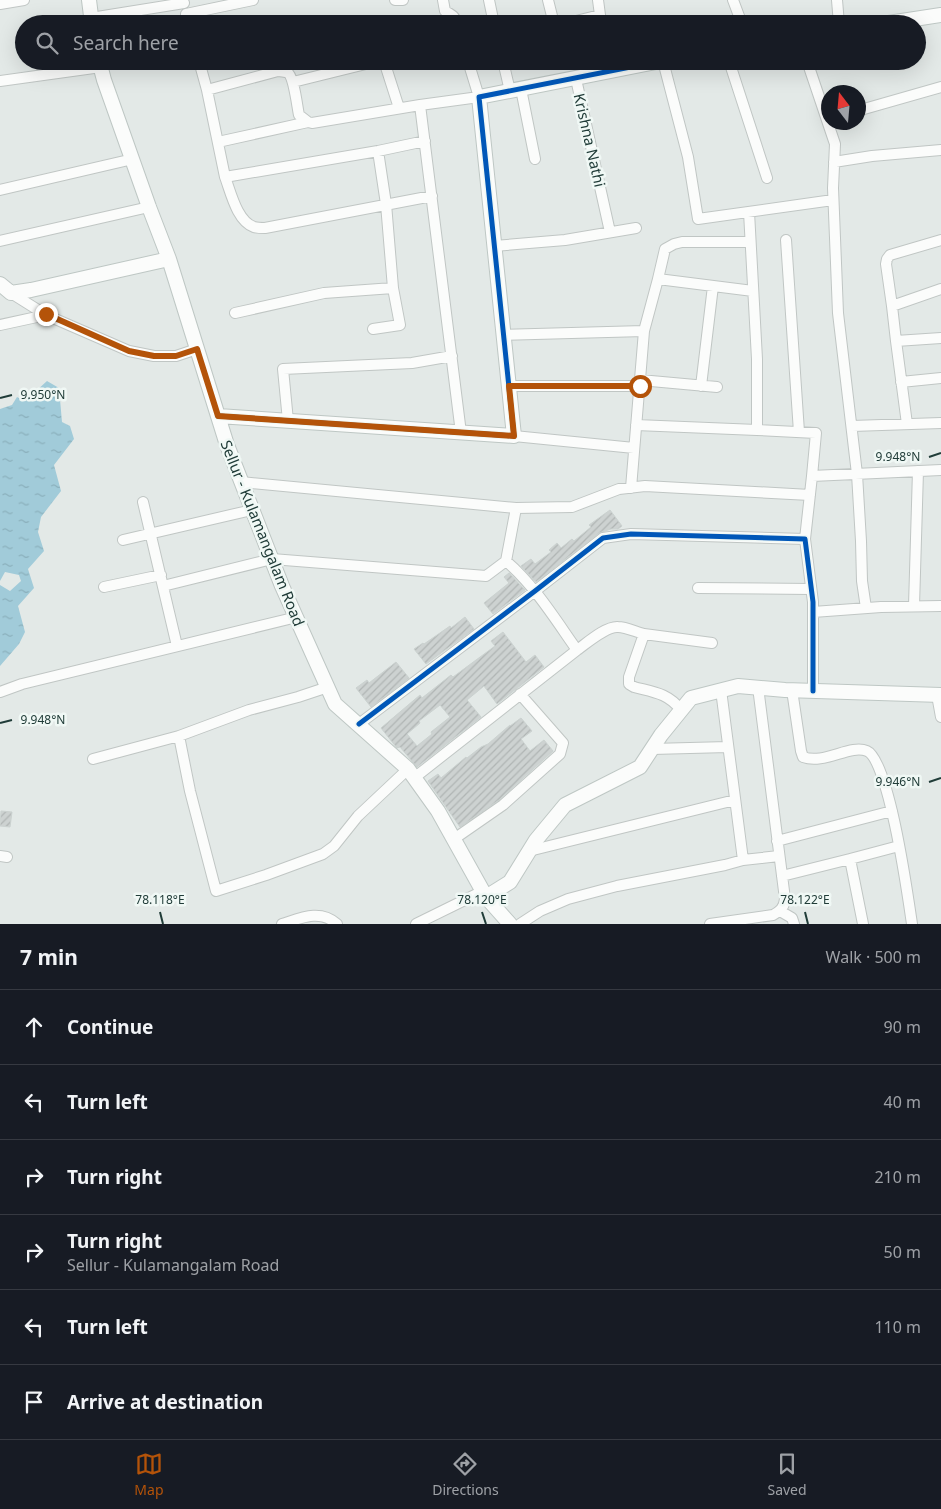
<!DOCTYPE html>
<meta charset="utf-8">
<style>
:root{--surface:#171b24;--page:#242831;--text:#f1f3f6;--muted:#9ea1a6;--line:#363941;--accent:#b45309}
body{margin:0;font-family:"Noto Sans",sans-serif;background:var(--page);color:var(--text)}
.compass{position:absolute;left:821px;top:85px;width:45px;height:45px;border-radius:50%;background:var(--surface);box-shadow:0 5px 20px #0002;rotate:344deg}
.stop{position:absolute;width:15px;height:15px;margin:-11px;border:4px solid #b45309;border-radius:50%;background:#fff}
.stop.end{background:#b45309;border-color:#fff;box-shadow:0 1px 5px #0008}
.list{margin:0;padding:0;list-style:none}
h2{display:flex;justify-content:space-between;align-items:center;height:65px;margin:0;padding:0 20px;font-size:21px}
h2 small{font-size:16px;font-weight:400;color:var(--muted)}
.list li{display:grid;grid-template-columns:32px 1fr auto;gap:15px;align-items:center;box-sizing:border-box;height:75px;padding:0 20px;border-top:1px solid var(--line)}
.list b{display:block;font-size:19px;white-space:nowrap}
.list p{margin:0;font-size:16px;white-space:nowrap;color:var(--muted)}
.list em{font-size:16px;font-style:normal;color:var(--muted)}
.icon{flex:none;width:28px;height:28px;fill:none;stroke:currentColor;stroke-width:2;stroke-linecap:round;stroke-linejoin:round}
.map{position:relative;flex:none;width:941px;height:924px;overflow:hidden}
.search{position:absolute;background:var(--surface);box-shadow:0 5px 20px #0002;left:15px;right:15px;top:15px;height:55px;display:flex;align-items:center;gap:12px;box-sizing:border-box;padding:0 18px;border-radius:28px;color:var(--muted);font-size:19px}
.sheet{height:515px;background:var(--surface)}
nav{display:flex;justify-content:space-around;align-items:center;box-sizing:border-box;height:70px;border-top:1px solid var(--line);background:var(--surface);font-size:14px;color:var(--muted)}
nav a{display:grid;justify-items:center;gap:2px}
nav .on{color:var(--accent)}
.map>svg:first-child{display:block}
.water{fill:url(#water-ripples)}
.building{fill:url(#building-hatch);stroke:#cbd2d0;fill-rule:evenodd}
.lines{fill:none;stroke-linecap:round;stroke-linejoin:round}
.street-casing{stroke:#c0c6c4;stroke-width:12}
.secondary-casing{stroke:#bec7c4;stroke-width:16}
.street{stroke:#fbfcfb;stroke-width:10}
.secondary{stroke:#fbfcfb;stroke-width:14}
.cycleway-casing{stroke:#f0f8f5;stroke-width:8}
.cycleway{stroke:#0057b8;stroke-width:5}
.route{stroke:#b45309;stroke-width:6}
.ticks{fill:none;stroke:#203c38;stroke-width:2}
.labels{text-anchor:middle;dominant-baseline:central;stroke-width:5;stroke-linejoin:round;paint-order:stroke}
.street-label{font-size:15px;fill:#203c38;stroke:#f0f8f5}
.ticks-label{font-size:12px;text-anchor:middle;fill:#203c38;stroke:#f0f8f5;stroke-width:5;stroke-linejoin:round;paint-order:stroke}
</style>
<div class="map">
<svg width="941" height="924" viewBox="0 0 941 924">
<defs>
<pattern id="water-ripples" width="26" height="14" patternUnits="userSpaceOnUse" patternTransform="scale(1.25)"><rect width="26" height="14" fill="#a1cbd9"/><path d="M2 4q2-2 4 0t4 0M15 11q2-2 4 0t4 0" fill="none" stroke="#8aafbb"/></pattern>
<pattern id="building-hatch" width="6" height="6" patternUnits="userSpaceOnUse" patternTransform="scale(1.25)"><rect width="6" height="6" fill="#cdd2d1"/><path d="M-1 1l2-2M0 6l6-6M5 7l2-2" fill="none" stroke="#b0b5b4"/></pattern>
</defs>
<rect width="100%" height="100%" fill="#e3e9e7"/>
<path class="water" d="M47,381L59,388L62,422L70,426L74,439L54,465L61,491L41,517L38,532L44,551L28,569L34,588L18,606L25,632L19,644L0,666V585L10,591L21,581L19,575L5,572L0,581V409L12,405L17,397L25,401Z"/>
<path class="building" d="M610,510L622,526L618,529H611L599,533L536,582L521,566L531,559L535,564L551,552L549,550L557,543L561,548L572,539L574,541L591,527L589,525Z
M509,573L525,590L493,614L484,603L509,583L504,577Z
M465,617L474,629L426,664L414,649L423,643L424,644L450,626L451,628Z
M503,632L526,662L535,655L544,667L497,704L484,686L467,700L481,717L417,767L400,747L397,748L381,728L420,695L422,698L451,675L453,677L495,646L491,641ZM440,705L450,717L431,732L432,734L417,746L407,734L420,723L419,721Z
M396,662L409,678L371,707L356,688L367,680L369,683Z
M521,718L532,731L521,739L530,751L544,740L553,751L499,800L460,827L428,781L438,774L441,778L466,757L467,758L481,747L488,744L510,725V726Z
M1,811L12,812L10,827L0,826Z"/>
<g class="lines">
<defs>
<path id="street" d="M395,0H403
M443,0L445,11C452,15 455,16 457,24
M489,0L494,24
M548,0L554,24
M598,0L600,15
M733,0L742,24
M837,0L839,24
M0,4L24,0
M186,14L253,0
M91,18L184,3
M564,24L600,15L602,24
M199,61L207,90L278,71C280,71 285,72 287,72C294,76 297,106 299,115L308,122L312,123L420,105L479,97L468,61
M384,61L399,108
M503,61L510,91
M663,61L688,157L698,219L833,200
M729,61L767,178
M807,61L835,144L833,188L838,313L857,474L861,541L862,581L866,608
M200,64L213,61
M576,79L610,232
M0,81L101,67
M293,82L378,61
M521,89L535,159
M207,90L225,177L378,151L425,141
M420,105L461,433
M864,109L941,87
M218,142L308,122
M834,162L872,156L941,150
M225,177C231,193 237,221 254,227C257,228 262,228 265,228L432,196
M0,190L133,159
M786,240L799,432
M0,241L149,207
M750,242H682L674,244L665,249L658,279L753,291
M494,246L565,240L636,228
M892,306L886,264L887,259L890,255L941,240
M235,313L324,293L393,288L386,204L378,151
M46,315L129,351L154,356H176L197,349
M0,325L46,315L11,293
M373,329L400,325L393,288
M644,331L658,279
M503,335L644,331L631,488
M896,341L892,306L941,289
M640,380L717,387
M901,382L941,378
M509,386H640
M701,386L713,286
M288,421L283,369L412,363L452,356
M907,424L896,341L941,338
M636,425L757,430V359L749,212
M852,426L941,423
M757,430L816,433L812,476
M514,436L634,448
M241,482L516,508L572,507L619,489L645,486L810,495
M143,502L177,646
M805,539L812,476L941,470
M123,540L252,510
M506,561C535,586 555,619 577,650
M163,586L272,559L486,576L506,561L516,508
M104,587L161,575
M698,588L811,589
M914,606L918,471
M813,612L881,607L941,606
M644,634L712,643
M328,687L298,697L249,710L179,736L190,791L216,891L266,875L323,854L334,846L358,816L408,769
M792,690L801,751L803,757C824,765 850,744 867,751C889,760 908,897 912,924
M0,692L22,684L297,617
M937,695L941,717
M359,724L535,591L603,538L631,534L805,539L813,602V691
M652,749L728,747
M93,759L179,736
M414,778L577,650C587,643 606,626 618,627C626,627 636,632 644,634L629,677V684L634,687C653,692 668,693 681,710
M454,839L503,805L560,754L563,743L520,694
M777,841L892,811
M529,851L735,800
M0,856L7,857
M850,859L899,846
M743,860L779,856
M782,876L850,859L863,924
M780,911L792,918L794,924
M282,924C301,918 320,909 337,924
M416,924L483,891
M520,924L540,911L568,899L617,886L725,865L743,860L721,690
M710,924L773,915C780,911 784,908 785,899L758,687"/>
<path id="secondary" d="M89,0L92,24
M882,24L941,15
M99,61L104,80L149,207L169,259L227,445L282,586L335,704L408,769L438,811L486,897L510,924
M0,284L11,293L31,290L169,259
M218,416L514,436L479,97L661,61
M486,897L510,882L536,840L565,805L640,767L661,735L691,698L738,686L785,690L941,695"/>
</defs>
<use href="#street" class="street-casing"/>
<use href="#secondary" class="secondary-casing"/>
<use href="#street" class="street"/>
<use href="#secondary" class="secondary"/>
<defs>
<path id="cycleway" d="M218,416L514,436L479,97L661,61
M359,724L535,591L603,538L631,534L805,539L813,602V691"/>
</defs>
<use href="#cycleway" class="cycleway-casing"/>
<use href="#cycleway" class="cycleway"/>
</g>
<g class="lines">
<path class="route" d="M46,314L129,351L154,356H176L197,349L218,416L514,436L509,386H640"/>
</g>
<path class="ticks" d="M0,398L12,395M929,457L941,453M0,723L12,720M929,782L941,778M160,912L163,924M482,912L486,924M805,912L808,924"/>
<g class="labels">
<g class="street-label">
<text transform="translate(590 140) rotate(77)">Krishna Nathi</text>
<text transform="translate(263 533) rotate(68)">Sellur - Kulamangalam Road</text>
</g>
</g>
<g class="ticks-label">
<text x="43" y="399">9.950°N</text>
<text x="898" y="461">9.948°N</text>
<text x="43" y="724">9.948°N</text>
<text x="898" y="786">9.946°N</text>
<text x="160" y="904">78.118°E</text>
<text x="482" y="904">78.120°E</text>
<text x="805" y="904">78.122°E</text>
</g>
</svg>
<svg class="compass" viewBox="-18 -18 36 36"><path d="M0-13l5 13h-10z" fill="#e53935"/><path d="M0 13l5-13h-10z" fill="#9ea1a6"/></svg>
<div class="stop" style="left:640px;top:386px"></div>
<div class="stop end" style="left:46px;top:314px"></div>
<div class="search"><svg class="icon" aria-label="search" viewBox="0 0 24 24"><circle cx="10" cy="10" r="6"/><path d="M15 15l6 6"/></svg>Search here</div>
</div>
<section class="sheet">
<h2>7 min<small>Walk · 500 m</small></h2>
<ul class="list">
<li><svg class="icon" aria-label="ahead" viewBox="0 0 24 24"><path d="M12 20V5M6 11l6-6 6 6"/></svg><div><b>Continue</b></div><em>90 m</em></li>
<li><svg class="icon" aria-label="left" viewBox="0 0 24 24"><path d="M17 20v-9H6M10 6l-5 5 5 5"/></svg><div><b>Turn left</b></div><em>40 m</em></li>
<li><svg class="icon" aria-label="right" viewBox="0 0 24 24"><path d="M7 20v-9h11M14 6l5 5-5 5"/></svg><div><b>Turn right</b></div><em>210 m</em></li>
<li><svg class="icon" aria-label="right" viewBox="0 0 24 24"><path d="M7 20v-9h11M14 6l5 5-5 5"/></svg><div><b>Turn right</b><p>Sellur - Kulamangalam Road</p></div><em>50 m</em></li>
<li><svg class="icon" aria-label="left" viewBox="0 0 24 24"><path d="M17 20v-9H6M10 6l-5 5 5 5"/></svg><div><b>Turn left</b></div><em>110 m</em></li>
<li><svg class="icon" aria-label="arrive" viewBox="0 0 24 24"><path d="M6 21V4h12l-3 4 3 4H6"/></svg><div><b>Arrive at destination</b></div></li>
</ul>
</section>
<nav>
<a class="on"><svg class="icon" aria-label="map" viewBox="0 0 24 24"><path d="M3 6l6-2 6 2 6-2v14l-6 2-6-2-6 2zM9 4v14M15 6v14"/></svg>Map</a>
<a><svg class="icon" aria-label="directions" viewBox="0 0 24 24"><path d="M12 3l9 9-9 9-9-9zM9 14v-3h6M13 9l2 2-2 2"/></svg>Directions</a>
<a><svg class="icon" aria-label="saved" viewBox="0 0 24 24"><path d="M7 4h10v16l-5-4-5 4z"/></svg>Saved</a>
</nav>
